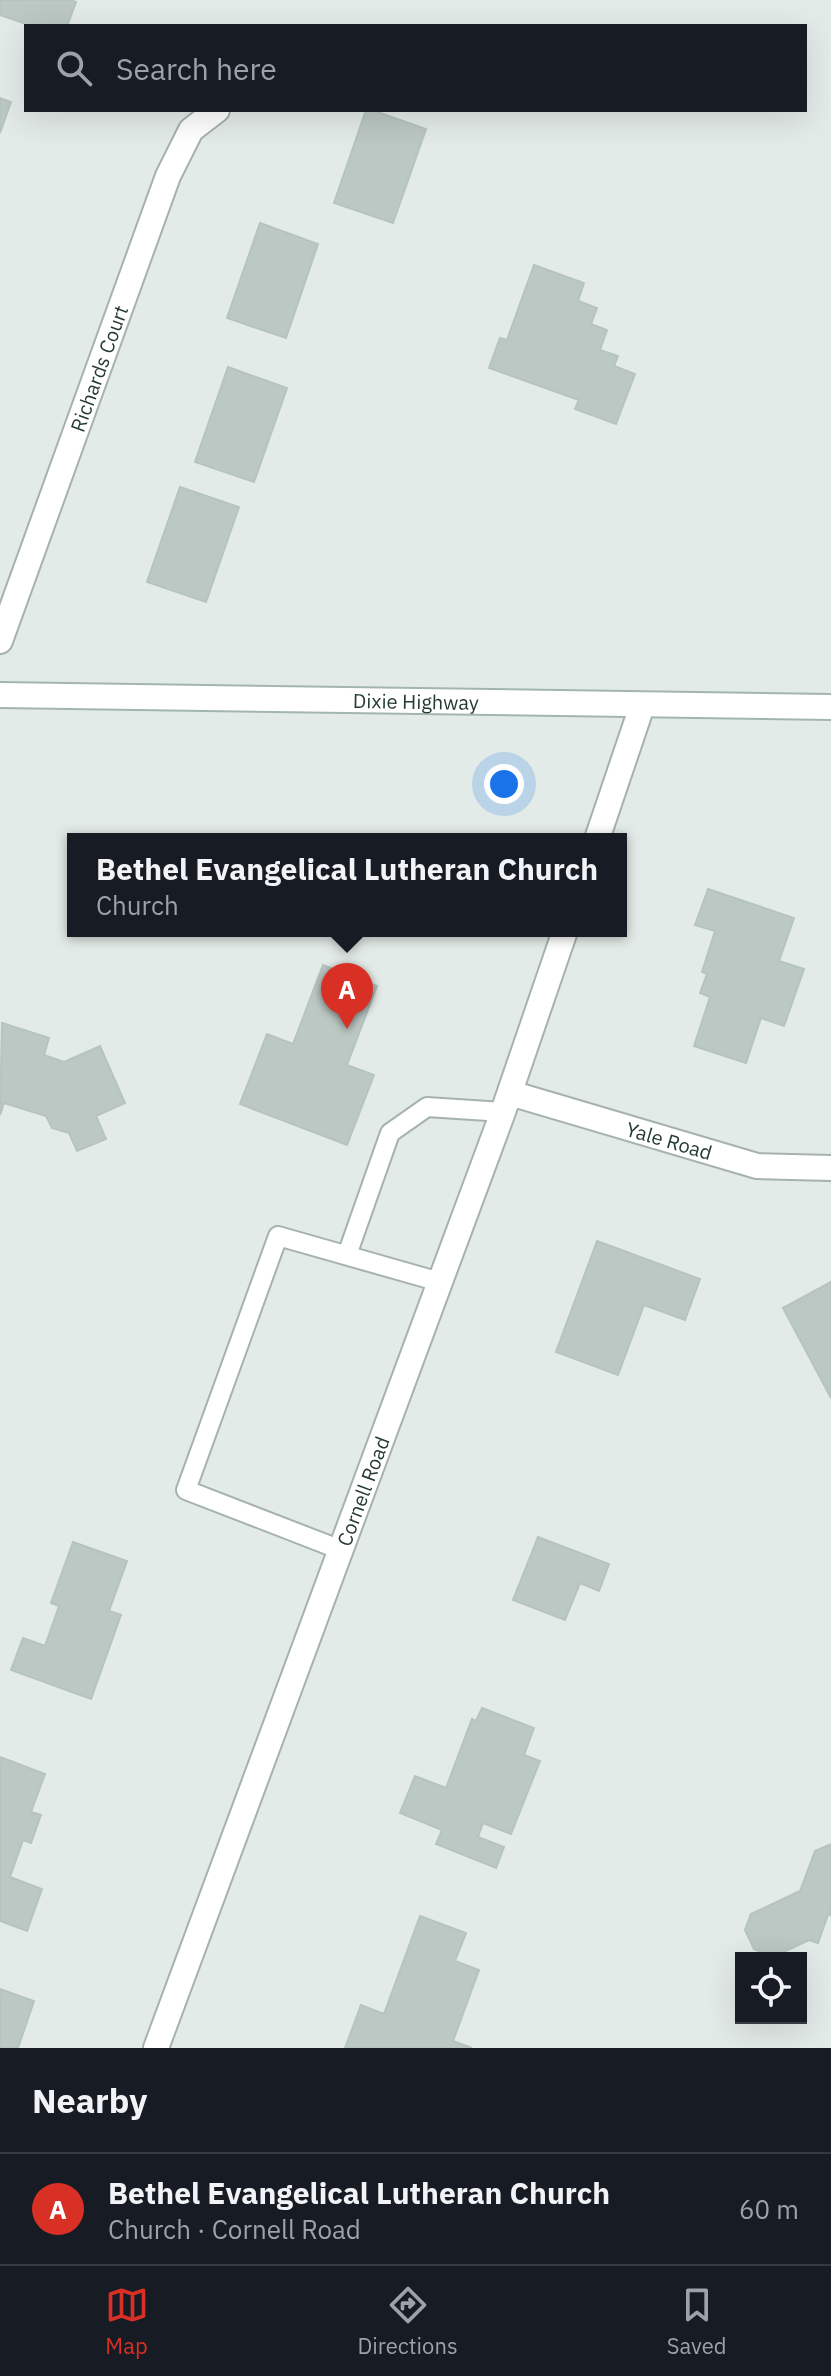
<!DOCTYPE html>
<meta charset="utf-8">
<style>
:root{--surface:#171b24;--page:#20242c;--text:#f1f3f6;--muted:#9ea1a6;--line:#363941;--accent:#d93025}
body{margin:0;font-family:"IBM Plex Sans",sans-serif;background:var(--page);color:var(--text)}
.controls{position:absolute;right:24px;bottom:24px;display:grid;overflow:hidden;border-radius:0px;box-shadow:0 8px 32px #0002}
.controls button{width:72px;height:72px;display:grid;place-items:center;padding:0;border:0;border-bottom:2px solid var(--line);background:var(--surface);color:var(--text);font:40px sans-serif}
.you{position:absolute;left:504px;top:784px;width:28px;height:28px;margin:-20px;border:6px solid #fff;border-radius:50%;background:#1a73e8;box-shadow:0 0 0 12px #1a73e833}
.badge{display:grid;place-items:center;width:52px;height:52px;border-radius:50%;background:var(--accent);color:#fff;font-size:26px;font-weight:700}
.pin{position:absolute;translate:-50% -66px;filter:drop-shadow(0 2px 4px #0008)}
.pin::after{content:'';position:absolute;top:42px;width:28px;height:24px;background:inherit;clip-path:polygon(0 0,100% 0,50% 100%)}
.popup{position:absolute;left:67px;top:833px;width:560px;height:104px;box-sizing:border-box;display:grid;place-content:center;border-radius:0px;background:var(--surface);filter:drop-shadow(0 2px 6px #0005);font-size:26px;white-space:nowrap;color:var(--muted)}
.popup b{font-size:30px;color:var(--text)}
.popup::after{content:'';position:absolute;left:50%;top:100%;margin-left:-16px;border:16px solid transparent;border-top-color:var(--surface)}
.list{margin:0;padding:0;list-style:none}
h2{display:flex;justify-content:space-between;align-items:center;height:104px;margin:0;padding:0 32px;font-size:34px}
h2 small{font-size:26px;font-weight:400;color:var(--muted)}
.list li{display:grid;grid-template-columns:52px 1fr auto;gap:24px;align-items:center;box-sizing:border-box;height:112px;padding:0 32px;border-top:2px solid var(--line)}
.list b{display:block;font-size:30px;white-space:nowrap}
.list p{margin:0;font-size:26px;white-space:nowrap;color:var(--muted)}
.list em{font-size:26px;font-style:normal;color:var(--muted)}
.icon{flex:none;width:44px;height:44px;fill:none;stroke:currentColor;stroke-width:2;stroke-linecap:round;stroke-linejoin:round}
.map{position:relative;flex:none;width:831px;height:2048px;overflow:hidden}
.search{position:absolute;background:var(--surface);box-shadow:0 8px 32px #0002;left:24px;right:24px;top:24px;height:88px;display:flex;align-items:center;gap:20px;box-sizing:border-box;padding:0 28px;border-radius:0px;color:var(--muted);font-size:30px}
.sheet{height:216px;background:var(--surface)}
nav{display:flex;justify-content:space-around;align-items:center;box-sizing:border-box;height:112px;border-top:2px solid var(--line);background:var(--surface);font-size:22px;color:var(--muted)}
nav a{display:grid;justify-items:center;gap:4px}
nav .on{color:var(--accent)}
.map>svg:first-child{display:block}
.building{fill:#bcc8c4;stroke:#b6c4bf;stroke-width:2}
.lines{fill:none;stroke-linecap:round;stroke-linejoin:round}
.service-casing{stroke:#a6b2af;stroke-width:22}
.minor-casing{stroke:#a6b2af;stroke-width:28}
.secondary-casing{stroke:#a3b5b0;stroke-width:28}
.service{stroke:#fff;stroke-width:18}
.minor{stroke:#fff;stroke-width:24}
.secondary{stroke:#fff;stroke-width:24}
.labels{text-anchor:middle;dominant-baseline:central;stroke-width:6;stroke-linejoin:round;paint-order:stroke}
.street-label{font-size:20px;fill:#253a36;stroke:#f3f8f6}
</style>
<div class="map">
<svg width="831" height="2048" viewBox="0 0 831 2048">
<rect width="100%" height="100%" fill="#e3ebe8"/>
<path class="building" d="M0,0H71L76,2L67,26H32L0,15Z
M0,98L11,102L0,133Z
M366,110H372L426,129L393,223L334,203Z
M260,223L318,244L286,338L227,318Z
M534,265L584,283L578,301L597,308L591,324L607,330L600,350L618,356L614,366L635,374L616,424L575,409L579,400L489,368L500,338L507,340Z
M228,367L287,388L254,482L195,462Z
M180,487L239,507L206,602L147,582Z
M708,889L794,918L779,961L804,969L784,1026L761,1018L746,1063L694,1046L710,997L700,993L707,974L702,972L715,931L695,925Z
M323,965L377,986L347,1065L374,1075L347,1145L240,1104L267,1034L293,1044Z
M2,1023L49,1038L44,1055L64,1062L100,1046L125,1103L96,1116L106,1139L77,1151L69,1133L52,1128L46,1116L4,1103L0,1115Z
M597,1241L700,1279L685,1320L644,1305L618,1375L556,1352Z
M831,1282V1398L783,1308Z
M538,1537L609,1564L599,1591L580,1583L565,1620L513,1600Z
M73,1542L127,1561L109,1611L121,1615L91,1699L11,1670L23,1638L45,1646L59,1606L51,1603Z
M482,1708L534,1728L524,1755L540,1761L511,1834L483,1823L478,1837L504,1847L496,1868L436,1844L442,1830L400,1813L415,1776L446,1788L472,1719L476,1721Z
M0,1757L45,1774L31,1812L41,1815L31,1843L23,1840L10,1877L42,1889L27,1931L0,1921Z
M831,1844V1916L829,1912L818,1943L809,1940L773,1957L754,1949L745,1930L751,1914L800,1891L815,1851Z
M420,1916L466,1933L455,1961L479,1970L453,2041L472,2048H345L361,2005L384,2014Z
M0,1989L34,2001L18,2048H0Z"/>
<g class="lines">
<defs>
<path id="service" d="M347,1255L390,1133L427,1107L503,1112
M341,1550L186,1490L278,1236L440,1282"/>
<g id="minor">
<path id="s1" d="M0,641L168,176L191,130L217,110"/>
<path d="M597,839L642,706"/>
<path id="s2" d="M510,1093L757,1166L831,1168"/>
<path id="s3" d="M156,2048L503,1112L565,931"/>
</g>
<g id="secondary">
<path id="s4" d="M0,695L831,707"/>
</g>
</defs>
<use href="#service" class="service-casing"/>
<use href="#minor" class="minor-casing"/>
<use href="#secondary" class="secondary-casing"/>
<use href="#service" class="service"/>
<use href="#minor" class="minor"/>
<use href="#secondary" class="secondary"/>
</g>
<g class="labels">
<g class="street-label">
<text stroke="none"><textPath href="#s1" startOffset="290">Richards Court</textPath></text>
<text stroke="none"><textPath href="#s4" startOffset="416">Dixie Highway</textPath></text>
<text stroke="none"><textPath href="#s2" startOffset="166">Yale Road</textPath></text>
<text stroke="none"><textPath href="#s3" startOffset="594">Cornell Road</textPath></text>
</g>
</g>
</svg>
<div class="controls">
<button><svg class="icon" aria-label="locate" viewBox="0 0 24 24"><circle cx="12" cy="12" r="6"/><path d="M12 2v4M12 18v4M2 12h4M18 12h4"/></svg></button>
</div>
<div class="you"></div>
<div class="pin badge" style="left:347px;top:1029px">A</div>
<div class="popup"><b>Bethel Evangelical Lutheran Church</b>Church</div>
<div class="search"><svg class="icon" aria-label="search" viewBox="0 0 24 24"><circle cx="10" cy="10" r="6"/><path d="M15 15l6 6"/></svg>Search here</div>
</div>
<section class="sheet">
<h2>Nearby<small></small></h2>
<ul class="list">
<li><span class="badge">A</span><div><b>Bethel Evangelical Lutheran Church</b><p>Church · Cornell Road</p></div><em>60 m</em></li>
</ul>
</section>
<nav>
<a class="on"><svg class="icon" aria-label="map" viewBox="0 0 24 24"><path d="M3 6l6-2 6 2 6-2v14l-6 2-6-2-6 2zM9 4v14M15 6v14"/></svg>Map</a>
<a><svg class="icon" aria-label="directions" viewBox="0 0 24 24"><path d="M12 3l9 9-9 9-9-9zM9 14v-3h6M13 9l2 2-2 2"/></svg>Directions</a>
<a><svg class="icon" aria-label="saved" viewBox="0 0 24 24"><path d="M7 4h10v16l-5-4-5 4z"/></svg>Saved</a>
</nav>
